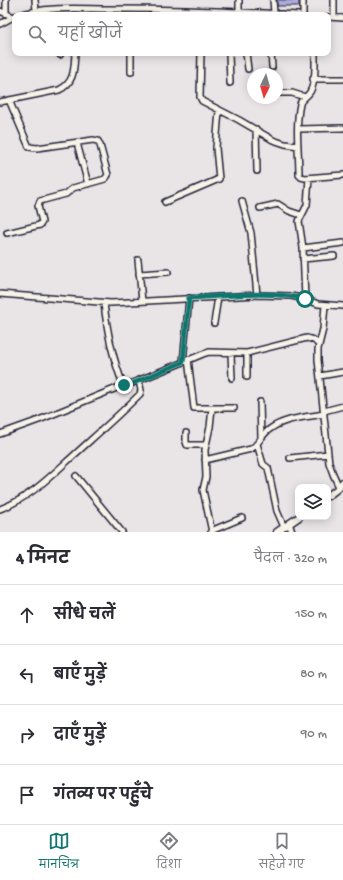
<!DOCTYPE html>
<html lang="hi">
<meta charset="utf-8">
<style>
:root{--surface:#fff;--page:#f2f2f3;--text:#2b2b33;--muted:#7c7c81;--line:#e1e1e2;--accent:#0f766e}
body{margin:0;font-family:"Gochi Hand","Playpen Sans Deva",sans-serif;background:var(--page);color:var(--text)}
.controls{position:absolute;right:12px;bottom:12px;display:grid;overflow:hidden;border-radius:8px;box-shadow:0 2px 10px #0003}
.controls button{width:36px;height:36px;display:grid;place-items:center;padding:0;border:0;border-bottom:1px solid var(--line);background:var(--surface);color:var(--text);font:20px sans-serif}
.compass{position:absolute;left:247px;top:68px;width:36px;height:36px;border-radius:50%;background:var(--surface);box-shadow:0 2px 10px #0003;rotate:185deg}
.stop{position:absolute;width:12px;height:12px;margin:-9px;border:3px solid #0f766e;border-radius:50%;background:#fff}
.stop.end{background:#0f766e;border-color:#fff;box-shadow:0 1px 4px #0008}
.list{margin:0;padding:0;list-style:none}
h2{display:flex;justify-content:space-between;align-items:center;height:52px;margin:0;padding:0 16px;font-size:17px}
h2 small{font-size:13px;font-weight:400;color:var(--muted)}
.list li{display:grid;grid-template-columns:26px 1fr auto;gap:12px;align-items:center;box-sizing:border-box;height:60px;padding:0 16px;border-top:1px solid var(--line)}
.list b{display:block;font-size:15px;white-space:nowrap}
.list em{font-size:13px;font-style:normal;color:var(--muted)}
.icon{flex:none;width:22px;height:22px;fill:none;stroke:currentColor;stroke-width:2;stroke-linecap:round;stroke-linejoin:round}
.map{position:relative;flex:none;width:343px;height:532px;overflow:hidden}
.search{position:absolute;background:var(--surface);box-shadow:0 2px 10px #0003;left:12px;right:12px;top:12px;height:44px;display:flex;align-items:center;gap:10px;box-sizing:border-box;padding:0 14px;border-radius:8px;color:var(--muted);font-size:15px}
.sheet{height:292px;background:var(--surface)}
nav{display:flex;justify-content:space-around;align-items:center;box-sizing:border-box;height:56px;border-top:1px solid var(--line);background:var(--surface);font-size:11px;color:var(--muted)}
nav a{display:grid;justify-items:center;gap:2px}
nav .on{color:var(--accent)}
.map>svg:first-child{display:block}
.building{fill:#afacdd;stroke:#22223b}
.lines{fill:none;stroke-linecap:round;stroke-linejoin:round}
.minor-casing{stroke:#22223b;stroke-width:8}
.major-casing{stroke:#22223b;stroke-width:9}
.minor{stroke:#f7f3e8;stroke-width:5}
.major{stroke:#f7f3e8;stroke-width:6}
.route{stroke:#0f766e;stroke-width:5}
</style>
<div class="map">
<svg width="343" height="532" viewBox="0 0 343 532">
<rect width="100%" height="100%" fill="#e9e5e6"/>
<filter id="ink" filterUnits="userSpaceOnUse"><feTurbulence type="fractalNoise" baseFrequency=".025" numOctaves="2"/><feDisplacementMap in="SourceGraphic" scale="8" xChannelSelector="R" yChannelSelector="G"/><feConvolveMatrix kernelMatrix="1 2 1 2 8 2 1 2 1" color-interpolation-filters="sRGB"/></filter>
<g filter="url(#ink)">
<path class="building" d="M277,0H299V6H277Z"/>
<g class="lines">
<defs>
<path id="minor" d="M6,0V13
M35,0L36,10
M239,0V11
M273,0L274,13
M0,11L14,17
M19,15C47,6 80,9 109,9C172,9 235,11 298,15
M303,15V0
M328,17L343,18
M334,17V0
M0,24L15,16
M59,53L60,55
M201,53L200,97L202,101L239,120L273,140L285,144L298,146
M229,53L230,83
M246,53L248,69
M271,53L272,67
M315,53C315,65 316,81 310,92C307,97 301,99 300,104C295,127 299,152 299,175L301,177L305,178L343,175
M131,72V53
M313,79H343
M277,93H292L305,97
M0,102L59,90C75,83 74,68 75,53
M256,129L257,171
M298,129L343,128
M77,143L88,184
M242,201L251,233L257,295
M165,202L219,179L216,148L219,110
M260,208L278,204L289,211L301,215
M7,233L40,225L42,222L38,206L40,201L66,194L73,188L105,179L108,175L100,145L98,141L93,140L37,148L29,147L9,100
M303,248L343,243
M303,259L334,256
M138,260L142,301
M139,274L168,272
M0,294L111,303L257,295L291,296L305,299L318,304L343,306
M305,299L303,248L299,221L307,205L309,178
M104,303C107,331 112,357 123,384L125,386L203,354L209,352L247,353L307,338L314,340L319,345
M325,305L323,329L318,349V360L329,463L333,474L339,487
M214,323L218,297
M231,354L232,378
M188,359L194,408H234
M183,362L189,298
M320,376L343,372
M247,377V353
M260,402L261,438
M324,411L343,406
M186,433V442L187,445H206
M0,434L39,420L124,385
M257,444L263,464L268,468L277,511L284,527
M290,458L328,454
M205,460L251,449C259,444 262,434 270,429C284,418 307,417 324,414
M76,476L122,532
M0,509C28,499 51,476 72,457C95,436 118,416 140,394L141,390L139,381
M289,523L292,532
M211,531L242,518
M212,532L203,490L206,477L205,450L210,427L212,408"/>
<path id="major" d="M328,496L337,489L343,482
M277,532L299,517"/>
</defs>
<use href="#minor" class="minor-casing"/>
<use href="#major" class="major-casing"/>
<use href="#minor" class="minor"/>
<use href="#major" class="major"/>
</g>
</g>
<g class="lines" filter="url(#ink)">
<path class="route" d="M124,385H129L183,362L189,298C227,296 268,290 305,299"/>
</g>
</svg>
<div class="controls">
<button><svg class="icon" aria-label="layers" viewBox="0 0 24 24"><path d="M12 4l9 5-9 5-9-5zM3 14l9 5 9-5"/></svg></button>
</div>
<svg class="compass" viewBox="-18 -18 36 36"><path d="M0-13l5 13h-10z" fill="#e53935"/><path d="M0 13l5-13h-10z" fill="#7c7c81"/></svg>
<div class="stop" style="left:305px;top:299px"></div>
<div class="stop end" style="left:124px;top:385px"></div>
<div class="search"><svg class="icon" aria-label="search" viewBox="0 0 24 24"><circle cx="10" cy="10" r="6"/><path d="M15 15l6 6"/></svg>यहाँ खोजें</div>
</div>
<section class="sheet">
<h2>4 मिनट<small>पैदल · 320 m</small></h2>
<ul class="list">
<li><svg class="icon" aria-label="ahead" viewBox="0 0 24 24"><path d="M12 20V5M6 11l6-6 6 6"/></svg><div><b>सीधे चलें</b></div><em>150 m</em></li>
<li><svg class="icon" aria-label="left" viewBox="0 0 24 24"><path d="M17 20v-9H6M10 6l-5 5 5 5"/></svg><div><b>बाएँ मुड़ें</b></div><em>80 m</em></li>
<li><svg class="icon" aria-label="right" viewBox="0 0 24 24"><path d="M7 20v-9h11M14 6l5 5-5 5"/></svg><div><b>दाएँ मुड़ें</b></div><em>90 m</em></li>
<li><svg class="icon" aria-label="arrive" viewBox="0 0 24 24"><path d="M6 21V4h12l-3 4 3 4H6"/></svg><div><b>गंतव्य पर पहुँचे</b></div></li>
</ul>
</section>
<nav>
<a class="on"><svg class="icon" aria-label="map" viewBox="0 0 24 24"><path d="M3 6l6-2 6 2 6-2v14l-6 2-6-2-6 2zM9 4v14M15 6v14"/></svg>मानचित्र</a>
<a><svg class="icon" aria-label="directions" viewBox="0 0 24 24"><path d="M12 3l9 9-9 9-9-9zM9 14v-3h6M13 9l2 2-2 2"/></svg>दिशा</a>
<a><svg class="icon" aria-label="saved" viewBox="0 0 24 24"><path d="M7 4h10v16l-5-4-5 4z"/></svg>सहेजे गए</a>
</nav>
